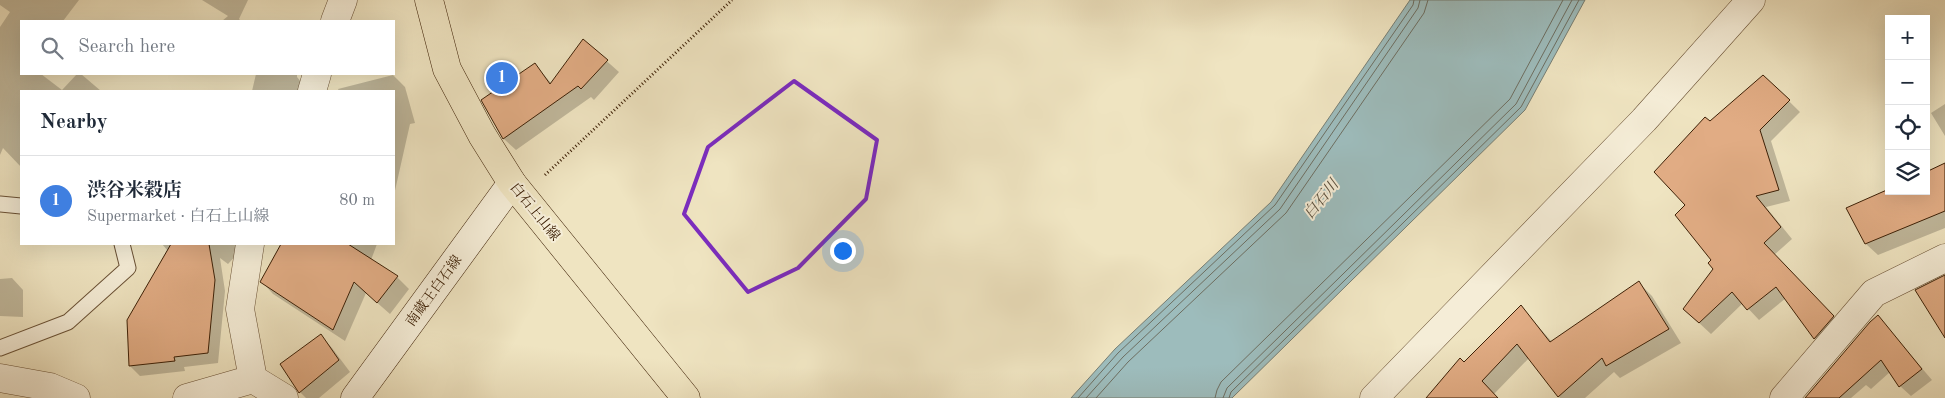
<!DOCTYPE html>
<meta charset="utf-8">
<style>
:root{--surface:#fff;--page:#f6f6f7;--text:#1f2937;--muted:#747a83;--line:#e0e1e3;--accent:#8f2418}
body{margin:0;font-family:"Old Standard TT","Noto Serif JP",serif;background:var(--page);color:var(--text)}
.controls{position:absolute;right:15px;top:15px;display:grid;overflow:hidden;border-radius:0px;box-shadow:0 5px 20px #0002}
.controls button{width:45px;height:45px;display:grid;place-items:center;padding:0;border:0;border-bottom:1px solid var(--line);background:var(--surface);color:var(--text);font:25px sans-serif}
.you{position:absolute;left:842px;top:250px;width:18px;height:18px;margin:-12px;border:4px solid #fff;border-radius:50%;background:#1a73e8;box-shadow:0 0 0 8px #1a73e833}
.badge{display:grid;place-items:center;width:32px;height:32px;border-radius:50%;background:var(--accent);color:#fff;font-size:16px;font-weight:700}
.pin{position:absolute;translate:-50% -50%;border:2px solid #fff;box-shadow:0 1px 5px #0006}
.list{margin:0;padding:0;list-style:none}
h2{display:flex;justify-content:space-between;align-items:center;height:65px;margin:0;padding:0 20px;font-size:21px}
h2 small{font-size:16px;font-weight:400;color:var(--muted)}
.list li{display:grid;grid-template-columns:32px 1fr auto;gap:15px;align-items:center;box-sizing:border-box;height:90px;padding:0 20px;border-top:1px solid var(--line)}
.list b{display:block;font-size:19px;white-space:nowrap}
.list p{margin:0;font-size:16px;white-space:nowrap;color:var(--muted)}
.list em{font-size:16px;font-style:normal;color:var(--muted)}
.icon{flex:none;width:28px;height:28px;fill:none;stroke:currentColor;stroke-width:2;stroke-linecap:round;stroke-linejoin:round}
.map{position:relative;flex:none;width:1945px;height:398px;overflow:hidden}
.search{position:absolute;background:var(--surface);box-shadow:0 5px 20px #0002;left:20px;top:20px;width:375px;height:55px;display:flex;align-items:center;gap:12px;box-sizing:border-box;padding:0 18px;border-radius:0px;color:var(--muted);font-size:19px}
.panel{position:absolute;background:var(--surface);box-shadow:0 5px 20px #0002;left:20px;top:90px;width:375px;height:155px;border-radius:0px}
.map>svg:first-child{display:block}
.water{fill:#9dbcbc;stroke:#777e73}
.shadow{fill:#0003}
.lines{fill:none;stroke-linecap:round;stroke-linejoin:round}
.shore{stroke:#6d6e61;stroke-width:1}
.building{fill:#e1ac84;stroke:#3d2006}
.service-casing{stroke:#6a5135;stroke-width:17}
.minor-casing{stroke:#6a5135;stroke-width:29}
.secondary-casing{stroke:#3d2006;stroke-width:29}
.primary-casing{stroke:#3d2006;stroke-width:29}
.path{stroke:#3d2006;stroke-width:3;stroke-dasharray:1 2.5;stroke-linecap:butt}
.service{stroke:#f5edd7;stroke-width:15}
.minor{stroke:#f5edd7;stroke-width:28}
.secondary{stroke:#f5edd7;stroke-width:28}
.primary{stroke:#efe4c1;stroke-width:28}
.marked{fill:none;stroke:#7b2cbf;stroke-width:4;stroke-linejoin:round}
.labels{text-anchor:middle;dominant-baseline:central;stroke-width:4;stroke-linejoin:round;paint-order:stroke}
.street-label{font-size:14px;fill:#3d2006;stroke:#f5edd7}
.water-label{font-size:15px;font-style:italic;fill:#5a4f3d;stroke:#f5edd7}
</style>
<div class="map">
<svg width="1945" height="398" viewBox="0 0 1945 398">
<rect width="100%" height="100%" fill="#efe4c1"/>
<filter id="stains"><feTurbulence type="fractalNoise" baseFrequency=".004" numOctaves="4"/><feColorMatrix values="0 0 0 0 .2 0 0 0 0 .09 0 0 0 0 .02 0 0 0 .5 -.17"/></filter>
<radialGradient id="worn" r=".72"><stop offset=".6" stop-color="#630" stop-opacity="0"/><stop offset="1" stop-color="#630" stop-opacity=".3"/></radialGradient>
<path class="water" d="M1410,0H1585L1525,110L1232,398H1071L1115,349L1271,202Z"/>
<path class="shadow" d="M0,0H79L63,21H21V74H41L62,90L77,74H81L101,91H21V167L3,148L0,155V27L10,12L0,5Z
M202,0H248L239,19L241,21H222L228,16Z
M584,41L619,72L594,100L591,97L516,150L504,139L483,100L535,65L552,84Z
M256,74H297V77L302,83L300,91H252Z
M393,75L405,87L415,123L410,124L394,195V91H339L338,89Z
M1763,76L1800,112L1771,141L1790,201L1766,207L1792,239L1774,255L1844,328L1826,349L1815,338L1786,298L1759,320L1743,303L1711,334L1684,309L1715,269L1713,260L1687,205L1710,123Z
M1945,104V136L1931,113Z
M1945,190V228L1878,255L1866,244L1889,191Z
M162,244H247L228,264L220,258L225,291L218,363L184,367L185,371L140,376L130,366L168,251Z
M290,244H377L371,260L397,277L409,289L390,314L366,293L345,341L273,294L262,282L288,249Z
M12,278L23,290V317L0,316V279Z
M1639,283L1652,296L1681,343L1620,378L1614,372L1585,398H1560L1529,358L1494,394L1497,398H1428L1521,307L1552,342Z
M1878,317L1932,380L1911,396L1900,386L1890,372L1871,389L1866,385L1851,398H1806Z
M321,336L332,348L350,372L319,398H306L300,392Z"/>
<g class="lines">
<path class="shore" d="M1078,398L1118,353L1275,205L1413,5L1414,0
M1086,398L1123,357L1280,209L1418,8L1420,0
M1096,398L1128,362L1286,213L1424,13L1428,0
M1215,398L1217,390L1221,382L1510,99L1563,0
M1223,398L1227,388L1516,104L1572,0
M1229,398L1231,392L1521,107L1579,0"/>
</g>
<path class="building" d="M583,39L608,60L581,89L578,86L503,139L481,100L535,63L550,84Z
M1763,75L1790,100L1760,130L1779,190L1756,196L1781,227L1764,243L1834,316L1814,339L1776,287L1747,310L1732,292L1699,323L1683,309L1713,269L1708,263L1711,260L1675,215L1685,205L1654,172L1705,117L1710,121Z
M1945,163V211L1865,244L1846,208L1889,189V191H1926V172Z
M171,244H209L215,280L208,353L174,357L175,361L129,366L127,320Z
M281,244H348L398,276L377,303L354,282L333,330L260,282Z
M1945,275V338L1915,290Z
M1639,281L1669,329L1606,366L1602,358L1558,397L1517,344L1482,381L1498,398H1426L1460,358L1464,362L1521,305L1550,342Z
M1878,315L1922,369L1899,387L1881,360L1839,398H1805L1870,322Z
M321,334L339,360L299,393L280,364Z"/>
<g class="lines">
<defs>
<path id="service" d="M0,204L21,206
M0,348L68,322L128,268L122,244"/>
<path id="minor" d="M335,21L343,0
M312,91L317,74
M250,244L240,309L253,379L284,398
M0,378L50,387L76,398
M187,398L253,379
M1374,398L1644,120L1751,0
M1784,398L1874,293L1945,258"/>
<path id="secondary" d="M355,398L512,183"/>
<path id="primary" d="M429,0L447,69L482,135L512,183L686,398"/>
</defs>
<use href="#service" class="service-casing"/>
<use href="#minor" class="minor-casing"/>
<use href="#secondary" class="secondary-casing"/>
<use href="#primary" class="primary-casing"/>
<path class="path" d="M545,175L732,0"/>
<use href="#service" class="service"/>
<use href="#minor" class="minor"/>
<use href="#secondary" class="secondary"/>
<use href="#primary" class="primary"/>
</g>
<path class="marked" d="M794,81L877,140L866,199L798,268L748,292L684,214L708,147Z"/>
<g class="labels">
<g class="street-label">
<text transform="translate(535 212) rotate(51)">白石上山線</text>
<text transform="translate(434 291) rotate(-54)">南蔵王白石線</text>
</g>
<g class="water-label">
<text transform="translate(1322 200) rotate(-51)">白石川</text>
</g>
</g>
<rect width="100%" height="100%" filter="url(#stains)"/>
<rect width="100%" height="100%" fill="url(#worn)"/>
</svg>
<div class="controls">
<button>+</button>
<button>−</button>
<button><svg class="icon" aria-label="locate" viewBox="0 0 24 24"><circle cx="12" cy="12" r="6"/><path d="M12 2v4M12 18v4M2 12h4M18 12h4"/></svg></button>
<button><svg class="icon" aria-label="layers" viewBox="0 0 24 24"><path d="M12 4l9 5-9 5-9-5zM3 14l9 5 9-5"/></svg></button>
</div>
<div class="you"></div>
<div class="pin badge" style="left:502px;top:78px;background:#3f7fe0">1</div>
<div class="search"><svg class="icon" aria-label="search" viewBox="0 0 24 24"><circle cx="10" cy="10" r="6"/><path d="M15 15l6 6"/></svg>Search here</div>
<section class="panel">
<h2>Nearby<small></small></h2>
<ul class="list">
<li><span class="badge" style="background:#3f7fe0">1</span><div><b>渋谷米穀店</b><p>Supermarket · 白石上山線</p></div><em>80 m</em></li>
</ul>
</section>
</div>
